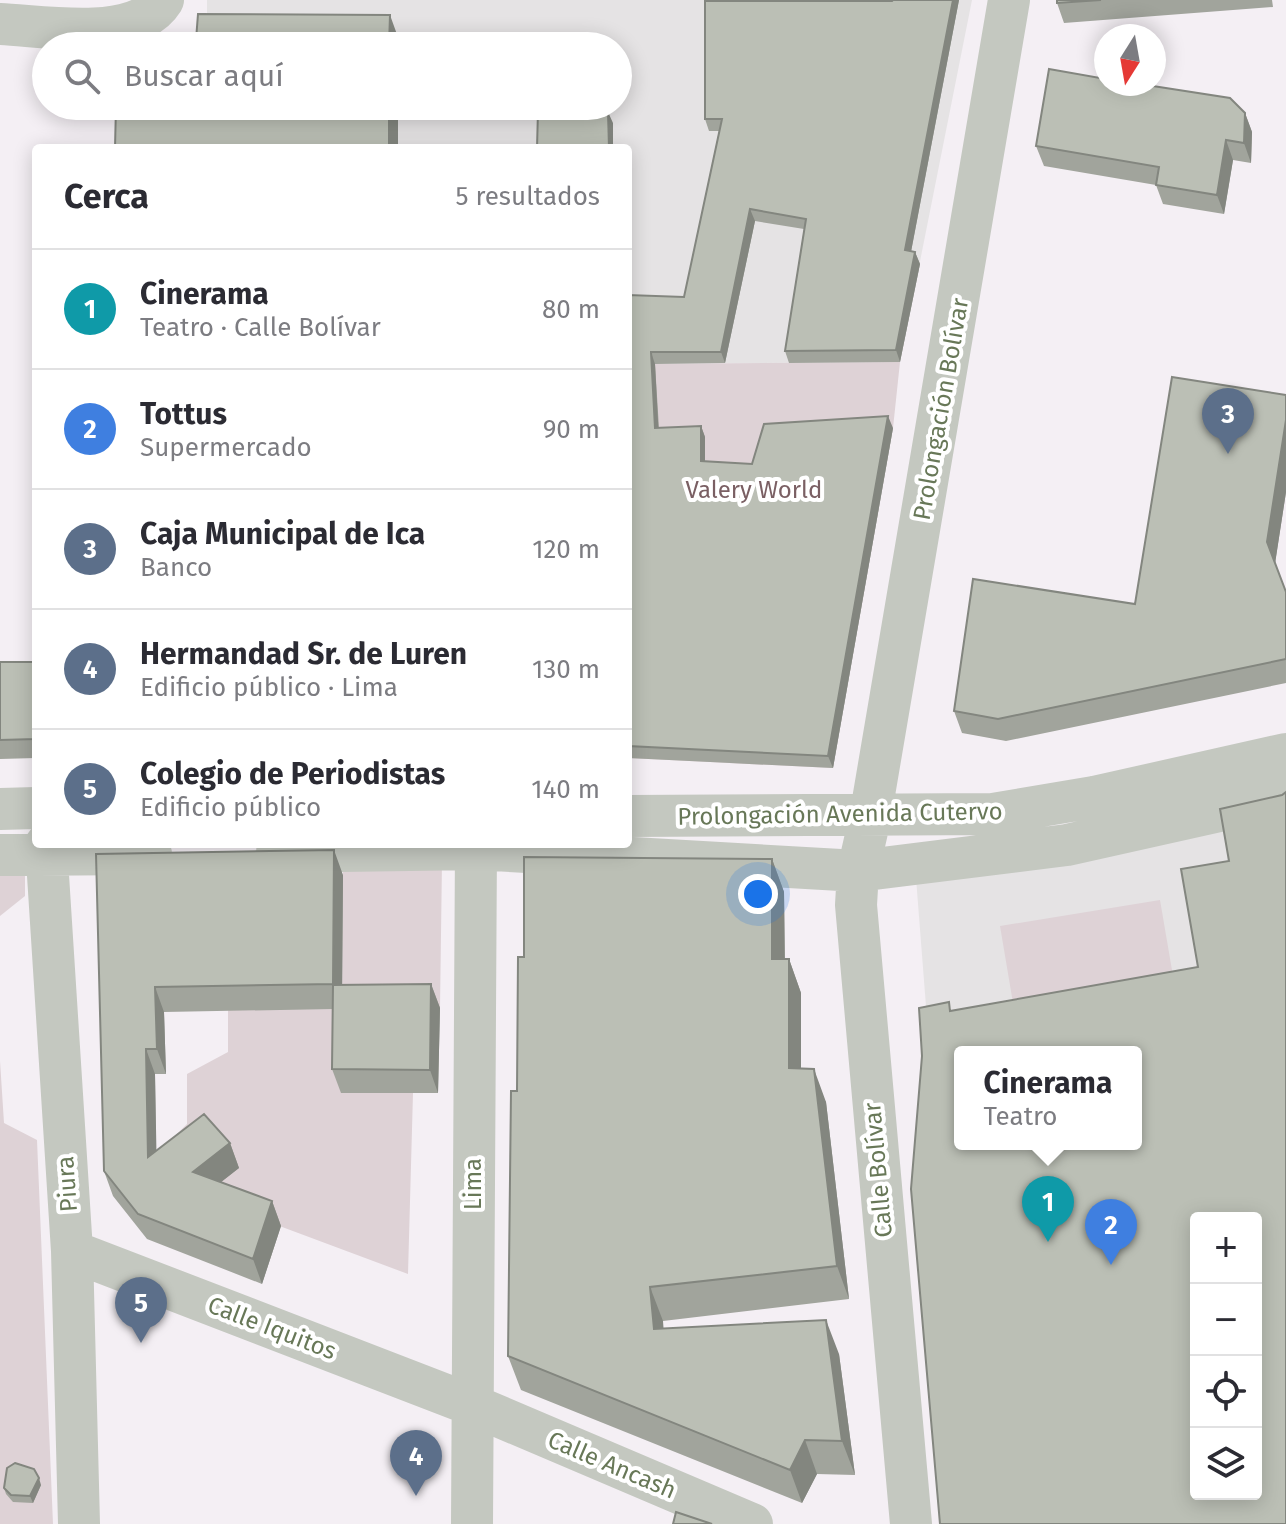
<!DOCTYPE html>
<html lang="es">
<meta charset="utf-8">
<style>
:root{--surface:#fff;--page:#f2f2f3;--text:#2b2b33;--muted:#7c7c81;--line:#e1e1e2;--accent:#500ef5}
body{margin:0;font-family:"Fira Sans",sans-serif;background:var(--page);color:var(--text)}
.controls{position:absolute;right:24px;bottom:24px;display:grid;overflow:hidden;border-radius:8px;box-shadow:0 4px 20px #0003}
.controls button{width:72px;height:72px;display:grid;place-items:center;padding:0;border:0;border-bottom:2px solid var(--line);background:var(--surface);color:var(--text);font:40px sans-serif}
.compass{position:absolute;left:1094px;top:24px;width:72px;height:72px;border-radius:50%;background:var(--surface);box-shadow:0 4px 20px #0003;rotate:191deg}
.you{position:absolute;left:758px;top:894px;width:28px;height:28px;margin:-20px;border:6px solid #fff;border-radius:50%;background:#1a73e8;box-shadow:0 0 0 12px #1a73e833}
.badge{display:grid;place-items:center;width:52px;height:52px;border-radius:50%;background:var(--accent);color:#fff;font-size:26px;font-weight:700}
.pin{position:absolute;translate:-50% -66px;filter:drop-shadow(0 2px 4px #0008)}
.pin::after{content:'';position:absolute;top:42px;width:28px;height:24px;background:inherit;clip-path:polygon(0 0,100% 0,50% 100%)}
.popup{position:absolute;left:954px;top:1046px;width:188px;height:104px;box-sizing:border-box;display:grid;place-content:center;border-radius:8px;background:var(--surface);filter:drop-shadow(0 2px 6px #0005);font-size:26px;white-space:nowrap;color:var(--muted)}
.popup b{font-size:30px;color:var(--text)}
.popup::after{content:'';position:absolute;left:50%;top:100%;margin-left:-16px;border:16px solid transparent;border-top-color:var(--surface)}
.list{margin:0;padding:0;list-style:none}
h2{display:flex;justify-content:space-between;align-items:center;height:104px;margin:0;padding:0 32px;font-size:34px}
h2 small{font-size:26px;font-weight:400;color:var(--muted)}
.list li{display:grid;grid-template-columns:52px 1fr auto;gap:24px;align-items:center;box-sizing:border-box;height:120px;padding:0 32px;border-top:2px solid var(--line)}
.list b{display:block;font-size:30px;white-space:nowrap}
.list p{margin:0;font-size:26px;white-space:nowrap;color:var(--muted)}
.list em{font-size:26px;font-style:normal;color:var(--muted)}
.icon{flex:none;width:44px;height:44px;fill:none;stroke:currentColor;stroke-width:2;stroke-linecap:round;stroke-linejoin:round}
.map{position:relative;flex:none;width:1286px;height:1524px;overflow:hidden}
.search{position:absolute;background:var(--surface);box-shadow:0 4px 20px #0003;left:32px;top:32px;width:600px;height:88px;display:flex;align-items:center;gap:20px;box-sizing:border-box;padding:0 28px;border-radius:44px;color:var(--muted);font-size:30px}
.panel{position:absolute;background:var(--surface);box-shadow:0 4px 20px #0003;left:32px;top:144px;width:600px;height:704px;border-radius:8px}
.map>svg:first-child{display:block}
.built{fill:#e5e3e4}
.park{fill:#ded2d6}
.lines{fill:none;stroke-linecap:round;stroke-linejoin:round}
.minor{stroke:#c4c8c0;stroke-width:42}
.wall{fill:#a1a49c}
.shaded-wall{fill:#83867f}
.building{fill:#bbbfb5;stroke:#83867f;stroke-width:2;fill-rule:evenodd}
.labels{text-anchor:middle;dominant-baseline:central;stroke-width:8;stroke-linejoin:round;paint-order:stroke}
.street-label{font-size:24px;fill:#687858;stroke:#fff}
.park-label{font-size:24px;fill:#7a5f63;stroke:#fff}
</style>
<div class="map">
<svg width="1286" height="1524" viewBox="0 0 1286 1524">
<rect width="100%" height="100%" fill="#f4eff4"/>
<path class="built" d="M207,0H972L900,362L628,364V148H398V106H618V46H399L398,40L207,38Z
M1226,819L1261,1018L960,1052L928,1032L916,878Z"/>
<path class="park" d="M900,362L893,428L833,768L628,758V364Z
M343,861H442L440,1008L341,1092L413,1093L408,1274L202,1197L156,1155L187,1124V1074L228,1052V1010L342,1008Z
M0,867L25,875V896L0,916Z
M1160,900L1173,976L1013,1003L1000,926Z
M0,1061L4,1123L37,1140L53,1524H0Z"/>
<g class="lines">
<path class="minor" d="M0,24C46,26 136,43 163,0
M0,809L36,808
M628,816L993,814L1094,797L1286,754
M46,844L72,1251L79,1524
M277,852L476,849L858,871L1067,845L1286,796
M0,855L151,854
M72,1251L472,1405L752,1524
M472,1524L476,844
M911,1524L856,905L858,871L870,818L1009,0"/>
</g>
<path class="wall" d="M893,0H959L911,252H915L920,264L900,362L789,363L785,351L804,229L755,221L725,363L655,364L659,428L701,426L705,437V461L752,464L893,428L833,768L628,758V295L684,297L719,131H709L705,119Z
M1057,0H1272L1273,7L1064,23L1057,3Z
M1245,113L1252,132L1251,163L1233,160L1224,214L1163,204L1156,185L1044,166L1036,146Z
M1286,395V492L1275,563L1286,592V683L1006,741L962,733L954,711L1135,604Z
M0,662H36V758L0,759Z
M96,854L343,875L342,985L431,984L440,1008L438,1093H341L332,1069L333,1009L164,1012L166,1074H155L156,1151L230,1143L239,1168L221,1182L272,1201L281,1226L262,1284L147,1239L113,1196L104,1171Z
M772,859L784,892L785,959H789L801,993V1068L826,1102L849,1299L663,1321V1329L839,1354L855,1475L817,1474L802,1503L521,1390L508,1356L517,1091L524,957Z
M41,1485L33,1503L13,1502L6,1494L4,1488Z"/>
<path class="shaded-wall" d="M953,0H959L909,262L905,250Z
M390,15L399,40V46H389Z
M389,106H398V148H389Z
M608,112L613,123V148H609Z
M1245,113L1252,132L1251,163L1244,143Z
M1226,140L1233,160L1224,214L1217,195Z
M750,209L755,221L725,363L721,352Z
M915,252L920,264L900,362L896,350Z
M651,352L655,364L659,440L655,428Z
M888,416L893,428L833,768L828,756Z
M1286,420V492L1275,564L1267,542Z
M701,426L705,437V473L701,461Z
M334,850L343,875L342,1009L333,984Z
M772,859L784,892L785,993L772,959Z
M789,959L801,993V1102L789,1068Z
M431,984L440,1008L438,1093L430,1070Z
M155,987L164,1012L166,1074L157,1049Z
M146,1049L155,1074L157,1182L148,1157Z
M814,1069L826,1102L849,1299L837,1266Z
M230,1143L239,1168L202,1197L193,1172Z
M272,1201L281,1226L262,1284L253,1259Z
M650,1287L663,1321L666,1363L654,1329Z
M826,1320L839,1354L855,1475L842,1441Z
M805,1440L817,1474L802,1503L790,1470Z
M39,1478L41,1485L33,1503L30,1496Z"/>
<path class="building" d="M893,0H953L905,250L915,252L896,350L785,351L806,219L750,209L721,352H651L655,428L701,426V461L752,464L764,424L888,416L828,756L628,746V295L684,297L722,119H705V1H892Z
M1057,0H1101L1057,3Z
M198,14L390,15L389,46H117V38L196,40Z
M1049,69L1106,79V84H1140L1230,98L1245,113L1244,143L1226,140L1217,195L1156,185L1159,167L1036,146Z
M116,106H389V148H115Z
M538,111L608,112L609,148H537Z
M1172,377L1286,395V420L1267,542L1286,592V659L998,719L954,711L973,579L1135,604Z
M0,662H36V739L0,740Z
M1286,792V1524H940L911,1189L922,1056L919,1008L949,1002L950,1011L1198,967L1181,869L1229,861L1220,809L1282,795ZM960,1052H1136V1144H960ZM1196,1218H1256V1494H1196Z
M334,850L333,984L155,987L157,1049H146L148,1157L204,1114L230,1143L193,1172L272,1201L253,1259L138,1214L104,1171L96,854Z
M524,857L772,859V959H789V1068L814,1069L837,1266L650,1287L654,1329L826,1320L842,1441L805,1440L790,1470L508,1356L511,1091H517L518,957H524Z
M431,984L430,1070L332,1069L333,985Z
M15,1463L34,1469L39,1478L30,1496L11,1495L4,1488L7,1468Z
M676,1512L712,1524H673Z"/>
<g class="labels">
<g class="street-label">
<text transform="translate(941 409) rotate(-80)">Prolongación Bolívar</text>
<text transform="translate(840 814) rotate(-1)">Prolongación Avenida Cutervo</text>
<text transform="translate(878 1170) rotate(-95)">Calle Bolívar</text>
<text transform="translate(67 1184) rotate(-94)">Piura</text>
<text transform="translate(473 1184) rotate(-90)">Lima</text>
<text transform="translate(272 1328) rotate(21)">Calle Iquitos</text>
<text transform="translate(612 1465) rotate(23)">Calle Ancash</text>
</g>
<g class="park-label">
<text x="754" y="490">Valery World</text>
</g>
</g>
</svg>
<div class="controls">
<button>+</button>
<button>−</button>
<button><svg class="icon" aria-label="locate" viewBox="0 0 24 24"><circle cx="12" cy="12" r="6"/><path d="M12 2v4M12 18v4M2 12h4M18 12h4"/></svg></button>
<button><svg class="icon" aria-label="layers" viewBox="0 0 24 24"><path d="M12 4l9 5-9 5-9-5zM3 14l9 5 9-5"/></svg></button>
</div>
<svg class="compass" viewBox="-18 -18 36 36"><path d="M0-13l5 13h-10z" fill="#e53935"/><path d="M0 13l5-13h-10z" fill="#7c7c81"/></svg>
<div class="you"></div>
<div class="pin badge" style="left:1048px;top:1242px;background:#0f9aa8">1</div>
<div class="popup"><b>Cinerama</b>Teatro</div>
<div class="pin badge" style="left:1111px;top:1265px;background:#3f7fe0">2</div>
<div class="pin badge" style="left:1228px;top:454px;background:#5c6f8a">3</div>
<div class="pin badge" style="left:416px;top:1496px;background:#5c6f8a">4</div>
<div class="pin badge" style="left:141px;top:1343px;background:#5c6f8a">5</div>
<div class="search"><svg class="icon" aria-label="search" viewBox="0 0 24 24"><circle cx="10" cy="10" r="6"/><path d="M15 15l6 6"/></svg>Buscar aquí</div>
<section class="panel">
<h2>Cerca<small>5 resultados</small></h2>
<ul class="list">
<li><span class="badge" style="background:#0f9aa8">1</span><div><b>Cinerama</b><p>Teatro · Calle Bolívar</p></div><em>80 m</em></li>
<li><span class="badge" style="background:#3f7fe0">2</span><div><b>Tottus</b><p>Supermercado</p></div><em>90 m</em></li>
<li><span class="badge" style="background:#5c6f8a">3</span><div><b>Caja Municipal de Ica</b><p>Banco</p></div><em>120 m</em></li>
<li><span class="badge" style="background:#5c6f8a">4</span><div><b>Hermandad Sr. de Luren</b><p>Edificio público · Lima</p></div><em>130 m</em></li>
<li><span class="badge" style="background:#5c6f8a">5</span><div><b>Colegio de Periodistas</b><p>Edificio público</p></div><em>140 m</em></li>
</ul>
</section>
</div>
